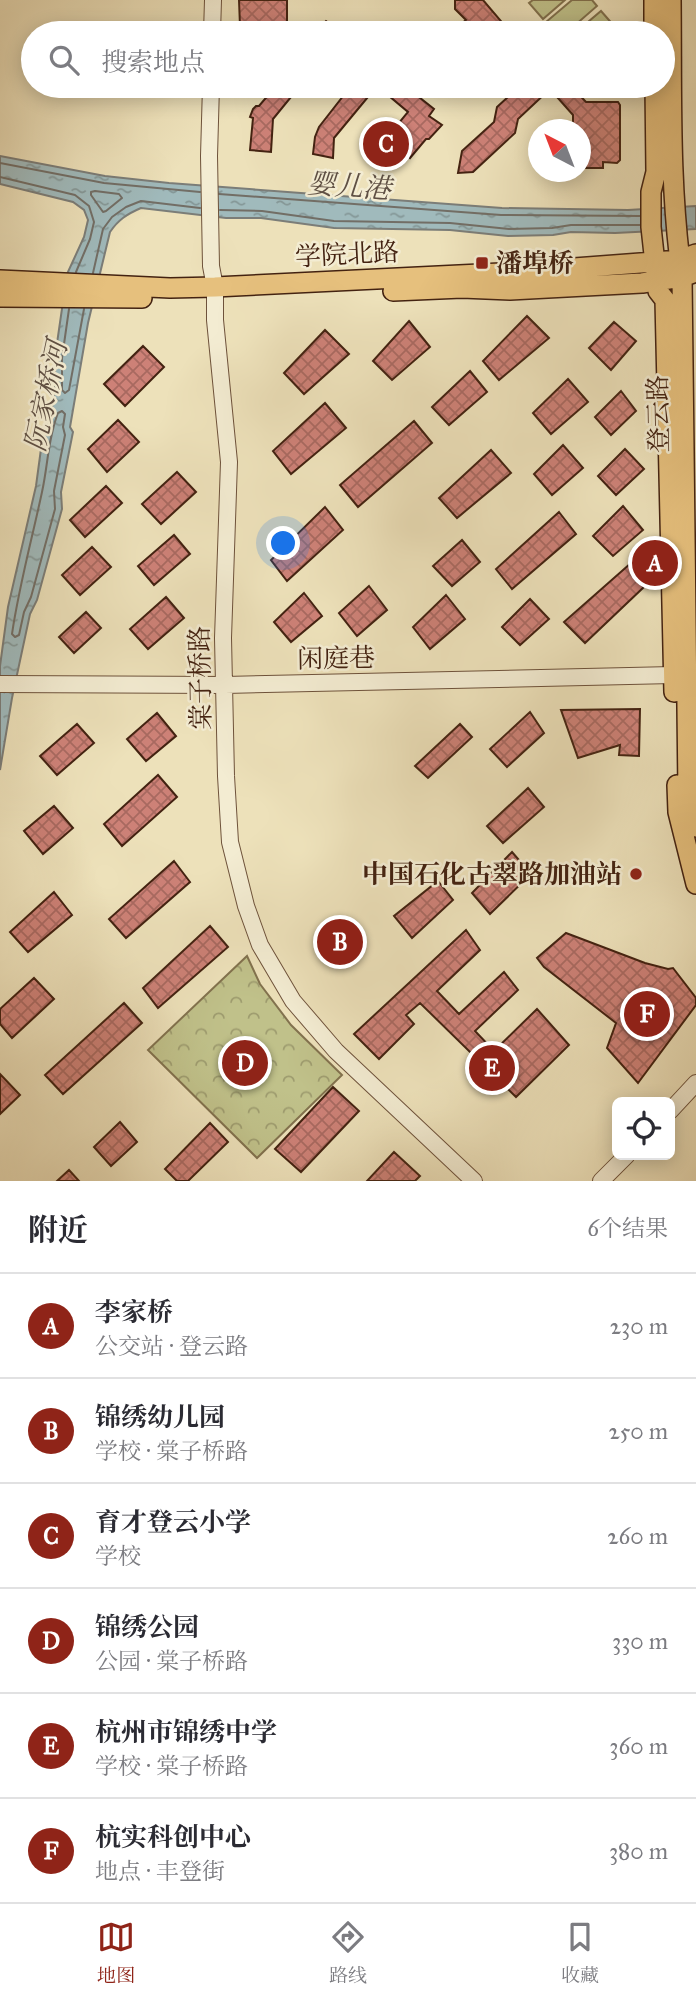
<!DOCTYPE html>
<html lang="zh">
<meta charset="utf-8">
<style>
:root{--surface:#fff;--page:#f2f2f3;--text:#2b2b33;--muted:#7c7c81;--line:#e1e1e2;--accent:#8f2418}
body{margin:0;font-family:"IM FELL Great Primer","Noto Serif SC",serif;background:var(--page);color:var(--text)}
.controls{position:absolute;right:21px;bottom:21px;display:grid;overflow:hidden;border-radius:10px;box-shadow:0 4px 18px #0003}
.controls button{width:63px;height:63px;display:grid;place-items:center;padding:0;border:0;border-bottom:2px solid var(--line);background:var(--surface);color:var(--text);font:35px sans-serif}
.compass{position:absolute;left:528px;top:119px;width:63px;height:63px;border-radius:50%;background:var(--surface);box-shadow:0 4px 18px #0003;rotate:318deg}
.you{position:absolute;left:284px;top:544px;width:24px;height:24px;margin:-18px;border:5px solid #fff;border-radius:50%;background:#1a73e8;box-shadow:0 0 0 10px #1a73e833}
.badge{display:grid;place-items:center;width:46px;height:46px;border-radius:50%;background:var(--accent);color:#fff;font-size:23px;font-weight:700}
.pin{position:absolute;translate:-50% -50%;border:4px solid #fff;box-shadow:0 2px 7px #0006}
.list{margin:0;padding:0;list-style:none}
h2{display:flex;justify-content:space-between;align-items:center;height:91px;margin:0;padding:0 28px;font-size:30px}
h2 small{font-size:23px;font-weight:400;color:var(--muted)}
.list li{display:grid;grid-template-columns:46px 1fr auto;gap:21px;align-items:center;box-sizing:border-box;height:105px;padding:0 28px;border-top:2px solid var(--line)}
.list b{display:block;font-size:26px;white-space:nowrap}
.list p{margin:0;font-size:23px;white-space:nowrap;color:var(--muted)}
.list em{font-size:23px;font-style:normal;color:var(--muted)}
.icon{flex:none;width:38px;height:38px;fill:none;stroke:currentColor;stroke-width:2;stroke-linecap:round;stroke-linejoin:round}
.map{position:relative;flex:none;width:696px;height:1181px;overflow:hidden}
.search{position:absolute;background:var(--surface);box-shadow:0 4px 18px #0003;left:21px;right:21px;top:21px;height:77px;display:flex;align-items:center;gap:18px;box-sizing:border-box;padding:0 24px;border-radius:38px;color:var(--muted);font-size:26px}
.sheet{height:721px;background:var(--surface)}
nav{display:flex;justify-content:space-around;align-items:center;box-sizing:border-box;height:98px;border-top:2px solid var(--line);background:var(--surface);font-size:19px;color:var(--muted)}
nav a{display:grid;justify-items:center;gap:4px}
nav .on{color:var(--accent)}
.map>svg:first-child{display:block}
.park{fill:url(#park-crowns);stroke:#82724e;stroke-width:2}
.garden{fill:#c0c18a;stroke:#82724e;stroke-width:2}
.water{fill:url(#water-ripples);stroke:#7b7d78;stroke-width:2}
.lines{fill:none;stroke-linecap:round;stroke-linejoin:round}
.shore{stroke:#726e66;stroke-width:2}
.building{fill:url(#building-cross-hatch);stroke:#432211;stroke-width:2}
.minor-casing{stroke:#6e523b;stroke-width:18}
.major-casing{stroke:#432211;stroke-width:22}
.minor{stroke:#f3ecd2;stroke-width:16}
.major{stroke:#e6c07d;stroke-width:19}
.poi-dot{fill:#8f2418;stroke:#f3ecd2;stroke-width:2.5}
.labels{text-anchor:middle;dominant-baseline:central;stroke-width:5;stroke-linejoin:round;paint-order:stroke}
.street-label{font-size:26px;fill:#432211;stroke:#f3ecd2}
.poi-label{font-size:26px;font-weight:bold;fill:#432211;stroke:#f3ecd2;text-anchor:start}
.water-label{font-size:28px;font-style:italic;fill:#5f5044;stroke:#f3ecd2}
</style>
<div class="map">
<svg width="696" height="1181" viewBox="0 0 696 1181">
<defs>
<pattern id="park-crowns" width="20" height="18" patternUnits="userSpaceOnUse" patternTransform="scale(1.75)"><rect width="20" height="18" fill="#c0c18a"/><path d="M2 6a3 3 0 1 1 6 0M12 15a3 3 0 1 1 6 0" fill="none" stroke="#9e9c6f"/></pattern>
<pattern id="water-ripples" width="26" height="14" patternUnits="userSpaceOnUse" patternTransform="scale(1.75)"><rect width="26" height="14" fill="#a0babc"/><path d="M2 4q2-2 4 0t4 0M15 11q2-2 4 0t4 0" fill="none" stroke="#849797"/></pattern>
<pattern id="building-cross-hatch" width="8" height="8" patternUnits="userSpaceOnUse" patternTransform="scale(1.75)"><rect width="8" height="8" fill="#cd8177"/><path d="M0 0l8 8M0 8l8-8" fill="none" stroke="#a86960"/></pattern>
</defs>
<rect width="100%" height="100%" fill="#ede1ba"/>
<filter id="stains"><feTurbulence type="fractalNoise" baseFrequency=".00286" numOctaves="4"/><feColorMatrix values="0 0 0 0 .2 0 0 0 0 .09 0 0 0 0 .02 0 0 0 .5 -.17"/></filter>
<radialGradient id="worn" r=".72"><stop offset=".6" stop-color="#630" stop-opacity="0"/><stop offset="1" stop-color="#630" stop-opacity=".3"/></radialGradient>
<path class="park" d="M247,956L260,984L291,1025L342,1075L257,1158L148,1050Z"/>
<path class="garden" d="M533,0H565L543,19L529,3Z
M572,0H592L597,6L566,33H556L546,22Z
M601,11L615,27L608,33H575Z"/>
<path class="water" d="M0,156L105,176L169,183L502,208L628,210L696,206V229L615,233L571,232L553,235L508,236L450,230L334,228L261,218H226L141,208C127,214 118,220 110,232L88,323L70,427L73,432L61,492L62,509L37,600L30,614L12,698L0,770V666L8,607L36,486L43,434L52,408L55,390V357L67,274L84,237L88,220L84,210L73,202L0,184Z"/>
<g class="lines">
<path class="shore" d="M0,163L104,183L200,192
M0,177L75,195L89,206L94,222L90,239L76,272
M95,191L119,194L122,198L106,211L103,212L91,195V192Z
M219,194L501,215L640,216
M220,210L262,211L334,221L450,223L509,229L552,228L571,225H640
M93,273L103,229L112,217L126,207L141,201L200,208
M69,309L62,358V390L65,393L69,390L84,309
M62,411L65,414L63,427L65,435L54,491L55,509L31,597L24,612L19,635L15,637L12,634C19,586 32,539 42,492C48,465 48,438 58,413Z"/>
</g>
<path class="building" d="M239,0H287V26H240Z
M455,0H483L511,33H457V27L466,20L455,9Z
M326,21L341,33H314Z
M276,86H300L273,119L271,152L250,150L253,118L250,117L253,109L256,106H259Z
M351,86H405L434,109L429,116L442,125L429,139H426L410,158L396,147L385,161L377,160L380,146L408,112L377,86L334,138L333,158L313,154L315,137L319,127Z
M520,86H571L586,102H618L620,105V160L617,163L603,162V168H580V130H573V115L550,89L518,119L515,133L473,172L458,173L462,151L494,122L497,107Z
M527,316L549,338L499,380L483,361Z
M409,321L430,347L392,380L373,361Z
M614,322L636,341L611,370L589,348Z
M325,330L349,354L304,394L284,373Z
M143,346L164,367L125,406L104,384Z
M470,371L487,392L449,425L432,407Z
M568,379L588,402L551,434L533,413Z
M621,391L636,411L611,435L595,417Z
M325,403L346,428L291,474L273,451Z
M118,420L139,442L107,472L88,449Z
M414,421L432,443L358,507L340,485Z
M563,445L583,468L552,495L534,474Z
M625,449L644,469L616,495L598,476Z
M491,450L511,473L457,518L439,498Z
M177,472L196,492L161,524L142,504Z
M106,486L122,503L85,537L70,520Z
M623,506L643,530L613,556L593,536Z
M325,507L343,530L287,581L271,560Z
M559,512L576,534L512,589L496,569Z
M174,535L190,554L154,585L138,566Z
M462,540L480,562L452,586L433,566Z
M92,547L111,567L80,595L62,575Z
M631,563L646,585L585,643L564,622Z
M369,586L387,610L357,636L339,613Z
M304,593L322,616L291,642L274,622Z
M446,595L465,619L430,649L413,627Z
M166,597L184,618L148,649L130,629Z
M530,599L549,619L520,645L502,627Z
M86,612L101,628L74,653L59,637Z
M640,709L639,756L619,755L620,745L578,758L561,710Z
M530,712L544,733L507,767L490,749Z
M157,713L176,736L146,761L127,739Z
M77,724L94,743L57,775L40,756Z
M460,724L472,737L428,778L415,766Z
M158,775L177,797L122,846L104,824Z
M528,788L544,807L503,843L487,826Z
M54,806L73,828L43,854L24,831Z
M512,852L531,874L490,914L472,893Z
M174,861L190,882L126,938L109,919Z
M438,881L453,900L412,938L394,916Z
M54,892L72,915L28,952L10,932Z
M210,926L228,947L158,1008L143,988Z
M466,930L480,950L437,991L459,1014L504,972L518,990L475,1031L494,1051L537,1009L569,1045L516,1097L420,1003L406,1015L414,1024L379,1059L354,1034Z
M566,933L645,963L668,969L673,968L696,998V1005L638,1083L607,1048L616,1023L544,967L537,958Z
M34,978L54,999L12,1038L0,1024V1009Z
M124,1003L142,1023L63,1094L45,1075Z
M0,1074L20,1095L0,1114Z
M333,1087L359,1111L301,1172L275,1149Z
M120,1122L137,1142L111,1166L94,1147Z
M210,1123L228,1142L188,1181H177L165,1169Z
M394,1152L420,1176L415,1181H367Z
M69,1170L79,1181H57Z"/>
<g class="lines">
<defs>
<path id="minor" d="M212,33L213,0
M211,86L209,156L211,266L215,287V320L229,462L223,638L226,776L230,842L246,906L260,945L293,1001L336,1051L474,1181
M0,684L225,685L673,675
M670,1111L696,1083
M601,1181L627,1155"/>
<path id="major" d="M654,0V33
M671,0C672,93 669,185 682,277L688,793L696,827
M655,86L656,172L651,192V227L658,291L665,300L674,692
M0,280L170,288L215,287L521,272L680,260L696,254
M393,291L462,288L510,290L642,283L682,277L696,272
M0,297L142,298
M677,785L678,812L696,884"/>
</defs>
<use href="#minor" class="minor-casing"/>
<use href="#major" class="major-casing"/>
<use href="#minor" class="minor"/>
<use href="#major" class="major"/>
</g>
<g class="poi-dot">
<rect x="475" y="256" width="14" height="14" rx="3.5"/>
<circle cx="636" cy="874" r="7"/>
</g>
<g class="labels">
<g class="street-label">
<text transform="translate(347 254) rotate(-3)">学院北路</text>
<text transform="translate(658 414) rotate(-91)">登云路</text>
<text transform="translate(336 658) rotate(-1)">闲庭巷</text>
<text transform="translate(200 678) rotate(-91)">棠子桥路</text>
</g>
<g class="poi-label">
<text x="496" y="263">潘埠桥</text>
<text x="622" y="874" text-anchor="end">中国石化古翠路加油站</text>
</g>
<g class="water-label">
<text transform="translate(349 186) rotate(4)">婴儿港</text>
<text transform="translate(46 396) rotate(-78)">阮家桥河</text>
</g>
</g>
<rect width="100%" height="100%" filter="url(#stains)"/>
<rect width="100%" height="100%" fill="url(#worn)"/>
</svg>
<div class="controls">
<button><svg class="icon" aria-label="locate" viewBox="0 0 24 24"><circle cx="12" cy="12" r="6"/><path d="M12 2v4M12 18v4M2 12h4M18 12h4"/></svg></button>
</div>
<svg class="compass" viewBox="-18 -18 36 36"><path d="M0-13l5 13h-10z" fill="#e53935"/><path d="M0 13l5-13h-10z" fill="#7c7c81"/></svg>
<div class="you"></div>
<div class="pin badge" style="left:655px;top:563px">A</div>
<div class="pin badge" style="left:340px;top:942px">B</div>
<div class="pin badge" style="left:386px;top:144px">C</div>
<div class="pin badge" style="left:245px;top:1063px">D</div>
<div class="pin badge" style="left:492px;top:1068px">E</div>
<div class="pin badge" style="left:647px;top:1014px">F</div>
<div class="search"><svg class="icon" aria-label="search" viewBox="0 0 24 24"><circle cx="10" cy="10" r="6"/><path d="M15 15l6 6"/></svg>搜索地点</div>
</div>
<section class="sheet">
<h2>附近<small>6个结果</small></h2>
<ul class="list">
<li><span class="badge">A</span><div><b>李家桥</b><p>公交站 · 登云路</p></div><em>230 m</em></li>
<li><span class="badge">B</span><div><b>锦绣幼儿园</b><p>学校 · 棠子桥路</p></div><em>250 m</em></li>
<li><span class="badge">C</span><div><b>育才登云小学</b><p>学校</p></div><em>260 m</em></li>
<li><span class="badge">D</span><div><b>锦绣公园</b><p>公园 · 棠子桥路</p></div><em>330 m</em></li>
<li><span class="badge">E</span><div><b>杭州市锦绣中学</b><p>学校 · 棠子桥路</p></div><em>360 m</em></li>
<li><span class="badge">F</span><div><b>杭实科创中心</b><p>地点 · 丰登街</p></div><em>380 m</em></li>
</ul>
</section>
<nav>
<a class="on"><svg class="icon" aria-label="map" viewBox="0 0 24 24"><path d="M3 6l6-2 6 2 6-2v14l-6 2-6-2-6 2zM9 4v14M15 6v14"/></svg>地图</a>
<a><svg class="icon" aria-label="directions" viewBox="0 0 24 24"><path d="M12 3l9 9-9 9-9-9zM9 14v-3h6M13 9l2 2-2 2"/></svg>路线</a>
<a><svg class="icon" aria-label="saved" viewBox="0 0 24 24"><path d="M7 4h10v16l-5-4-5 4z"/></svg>收藏</a>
</nav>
